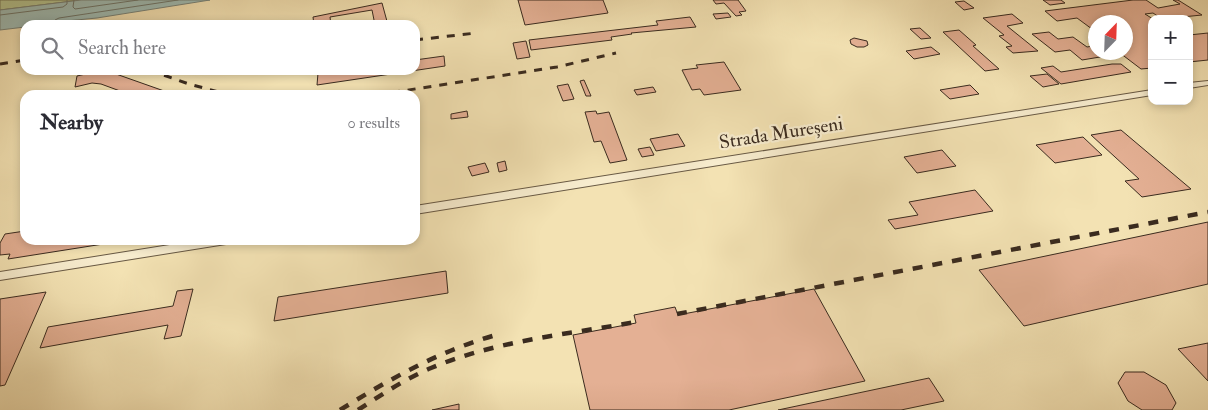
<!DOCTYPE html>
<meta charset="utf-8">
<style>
:root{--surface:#fff;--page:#f7f7f7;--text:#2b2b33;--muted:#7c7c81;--line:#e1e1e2}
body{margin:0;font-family:"IM FELL Double Pica",serif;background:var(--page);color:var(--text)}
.controls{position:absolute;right:15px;top:15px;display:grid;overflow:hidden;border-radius:10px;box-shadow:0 2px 8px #0003}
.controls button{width:45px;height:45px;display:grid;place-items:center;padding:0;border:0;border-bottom:1px solid var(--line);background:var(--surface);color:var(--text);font:25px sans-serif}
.compass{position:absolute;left:1088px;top:15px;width:45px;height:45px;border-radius:50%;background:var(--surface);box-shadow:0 2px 8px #0003;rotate:23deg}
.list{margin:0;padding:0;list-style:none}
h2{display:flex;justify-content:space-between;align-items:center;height:65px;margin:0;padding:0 20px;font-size:21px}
h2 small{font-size:16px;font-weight:400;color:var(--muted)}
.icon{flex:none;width:28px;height:28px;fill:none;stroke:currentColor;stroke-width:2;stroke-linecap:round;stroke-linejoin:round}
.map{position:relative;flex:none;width:1208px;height:410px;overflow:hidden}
.search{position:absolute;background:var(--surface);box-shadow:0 2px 8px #0003;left:20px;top:20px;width:400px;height:55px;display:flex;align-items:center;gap:12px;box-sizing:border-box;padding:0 18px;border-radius:15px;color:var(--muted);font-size:19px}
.panel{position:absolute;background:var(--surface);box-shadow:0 2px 8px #0003;left:20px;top:90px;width:400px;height:155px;border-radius:15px}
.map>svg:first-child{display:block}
.green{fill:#b4c491;stroke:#777858}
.water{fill:#9ebcb5;stroke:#768279}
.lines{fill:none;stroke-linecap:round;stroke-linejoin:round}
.shore{stroke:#6c746a;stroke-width:1}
.building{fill:#e4b094;stroke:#3a2b1f}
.street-casing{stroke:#685944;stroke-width:2}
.street{fill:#f7ecce;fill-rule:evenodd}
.rail-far1{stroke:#3a2b1f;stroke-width:3;stroke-dasharray:8 8;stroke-linecap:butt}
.rail{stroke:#3a2b1f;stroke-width:4.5;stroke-dasharray:10 10;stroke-linecap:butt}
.labels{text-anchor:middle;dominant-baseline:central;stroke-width:4.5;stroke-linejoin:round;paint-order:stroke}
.street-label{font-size:19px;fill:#3a2b1f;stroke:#f7ecce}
</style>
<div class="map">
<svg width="1208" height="410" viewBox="0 0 1208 410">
<rect width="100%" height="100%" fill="#f3e2b3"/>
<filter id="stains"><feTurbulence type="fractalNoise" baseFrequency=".004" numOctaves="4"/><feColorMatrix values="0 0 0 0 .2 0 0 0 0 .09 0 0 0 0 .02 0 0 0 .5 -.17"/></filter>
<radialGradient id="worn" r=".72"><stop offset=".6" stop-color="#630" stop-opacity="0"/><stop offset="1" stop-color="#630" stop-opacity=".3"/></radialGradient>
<path class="green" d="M0,0H81L0,10Z"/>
<path class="water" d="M81,0H210L97,18L25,25V27L0,30V10Z"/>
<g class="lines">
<path class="shore" d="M74,0L73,7L75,9L138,0
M0,15L63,7L67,4V0
M54,25L55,20L59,18L178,0"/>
</g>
<path class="building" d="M518,0H603L608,13L525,25Z
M713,0H738L746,11L739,12L742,15L736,16L724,3L716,4Z
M1043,0H1061L1065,3L1050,5Z
M1133,0H1146L1158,8L1180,4L1173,0H1178L1202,15L1162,19L1153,13L1145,14L1153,19L1152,68L1141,69L1120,53L1126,52V22H1096V32L1077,18L1057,21L1045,11Z
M964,1L974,8L964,10L955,2Z
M382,3L388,25H375L372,10L330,17L331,25H337H314L313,17Z
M728,13L731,17L716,19L713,14Z
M1012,14L1023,23L1007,26L1038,51L1013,53L1006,47L1012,46L999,36L1004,35L983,18Z
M690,17L696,27L631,33L632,34L611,37L612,40L531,50L529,40L658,25L656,21Z
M920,28L931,38L921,39L910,29Z
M959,30L976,45L973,46L999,69L985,71L943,32Z
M1049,32L1058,39L1073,37L1087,47L1093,46L1096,48V52H1102L1106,56L1082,60L1070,50L1055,52L1032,34Z
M1208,33V60L1189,62V35Z
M854,38L867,41L868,45L864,47H857L851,44L850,40Z
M526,41L530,57L517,59L513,43Z
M931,47L940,54L914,59L906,51Z
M444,56L445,66L317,85L318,73L321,72V70H415V60Z
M724,62L741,90L704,95L700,89L692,90L682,70L698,68L696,65Z
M1112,64H1121L1131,72L1061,84L1041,68L1053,66L1061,72Z
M94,72L116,74L167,92L163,95H131L101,84L92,83L75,87L77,76Z
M1047,74L1059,84L1043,87L1030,76Z
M584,80L591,96H586L580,81Z
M568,84L574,99L563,101L557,86Z
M970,85L979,94L950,99L940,90Z
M653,87L656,92L637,95L634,90Z
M467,111L468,117L451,119V114Z
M596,111L597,114L609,112L627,160L610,163L601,141L594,142L585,112Z
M1121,130L1191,189L1142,197L1125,181L1139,179L1091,135Z
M678,134L685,146L656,151L650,139Z
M1083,137L1102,155L1055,163L1036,145Z
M650,147L654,155L642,157L638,149Z
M942,150L956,166L917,173L904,157Z
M505,161L507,170L499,172L497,163Z
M485,163L489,172L472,176L468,167Z
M975,190L993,211L895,229L888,220L918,215L909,202Z
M1208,222V284L1024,326L979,270Z
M25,231V240H117L116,242L8,259L10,254L0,255V243L5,234Z
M446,271L448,293L274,321L278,297Z
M193,289L181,336L164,339L168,325L40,348L48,327L173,306L177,291Z
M814,289L865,381L729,410H590L573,335L636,323L634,315L675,307L678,315Z
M46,292L5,385L0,386V299Z
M1208,343V381L1178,349Z
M1125,372H1144L1166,385L1176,403L1172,410H1142L1128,401L1118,383Z
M929,378L944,401L901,410H778Z
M459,404V410H432Z"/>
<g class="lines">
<defs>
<path id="street" d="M1208,81V85L1189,88V83Z
M1152,90V95L415,214V206Z
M201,240H231L230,243L226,244L0,280V272Z"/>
</defs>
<use href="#street" class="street-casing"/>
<use href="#street" class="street"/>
<path class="rail-far1" d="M415,40L476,33
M0,64L25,60
M149,70L189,84L230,95
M376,95L557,67L616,53"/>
<path class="rail" d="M677,314L1208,212
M340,410C390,379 439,351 496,335
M358,410C381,395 405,379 431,368C495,341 568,334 636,322"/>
</g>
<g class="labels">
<g class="street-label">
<text transform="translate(781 133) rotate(-9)">Strada Mureșeni</text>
</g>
</g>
<rect width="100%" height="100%" filter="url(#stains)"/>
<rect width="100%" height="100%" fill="url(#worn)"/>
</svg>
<div class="controls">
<button>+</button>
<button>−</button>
</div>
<svg class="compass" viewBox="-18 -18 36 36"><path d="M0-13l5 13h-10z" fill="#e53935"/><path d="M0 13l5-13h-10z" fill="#7c7c81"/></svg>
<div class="search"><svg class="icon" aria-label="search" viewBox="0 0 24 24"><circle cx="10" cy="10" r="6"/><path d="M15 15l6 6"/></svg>Search here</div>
<section class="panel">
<h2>Nearby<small>0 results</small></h2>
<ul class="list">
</ul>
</section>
</div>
